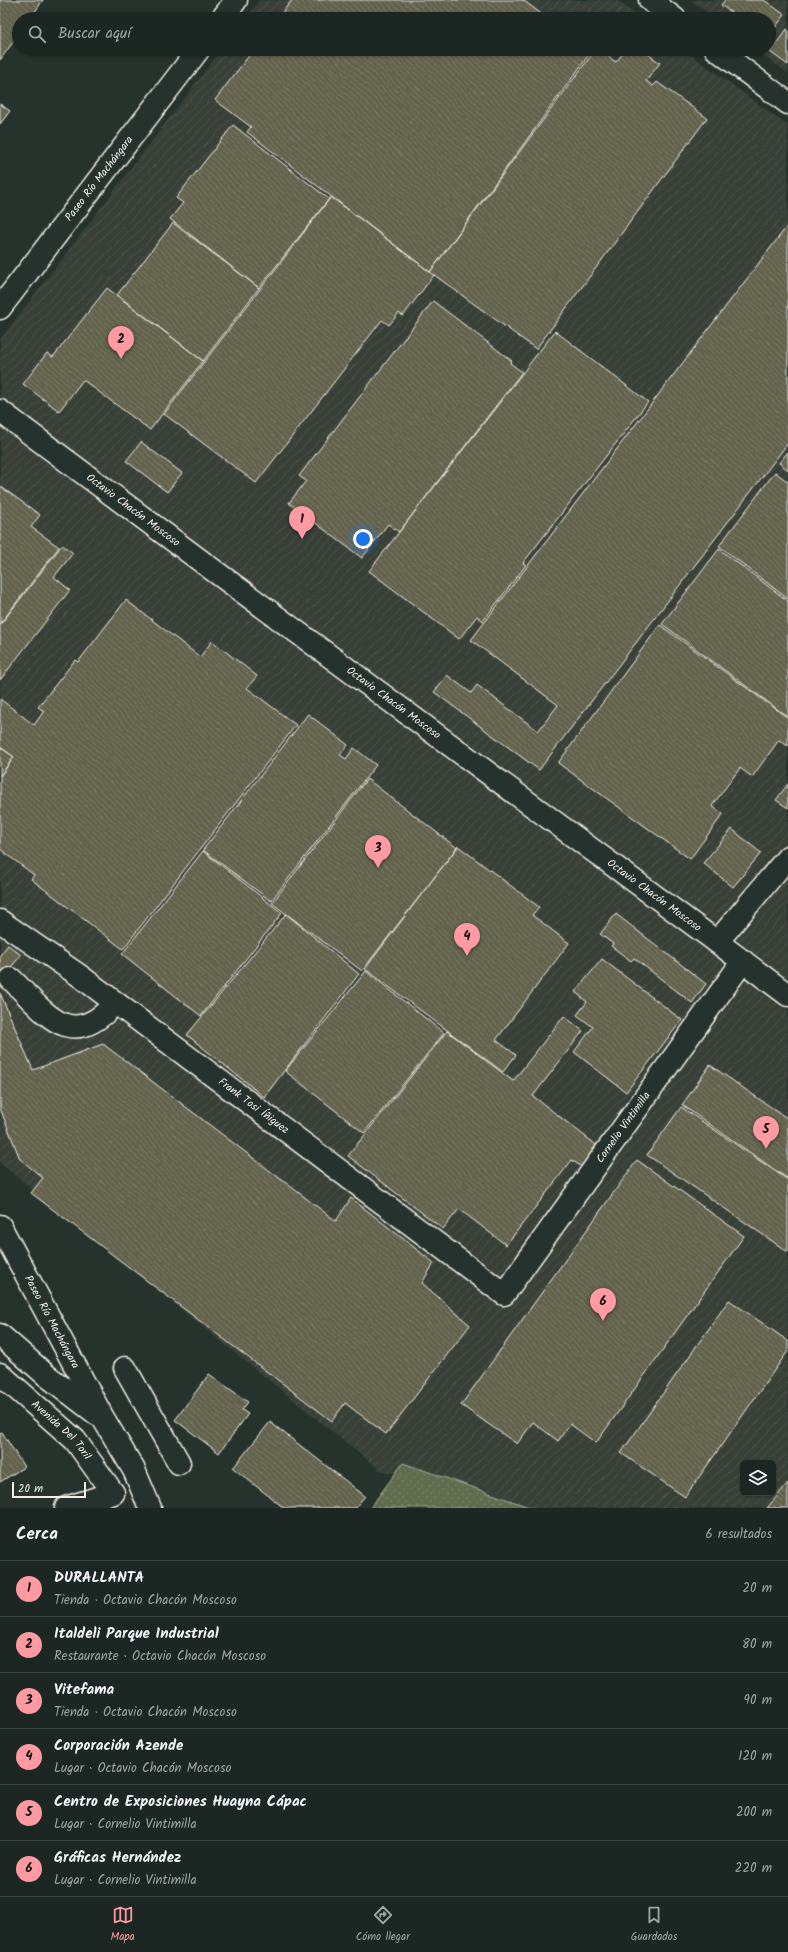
<!DOCTYPE html>
<html lang="es">
<meta charset="utf-8">
<style>
:root{--surface:#1c2622;--page:#29322f;--text:#f1f3f6;--muted:#a0a5a5;--line:#3a4340;--accent:#ff9aa2}
body{margin:0;font-family:Kalam,sans-serif;background:var(--page);color:var(--text)}
.controls{position:absolute;right:12px;bottom:12px;display:grid;overflow:hidden;border-radius:6px;box-shadow:0 1px 3px #0004}
.controls button{width:36px;height:36px;display:grid;place-items:center;padding:0;border:0;border-bottom:1px solid var(--line);background:var(--surface);color:var(--text);font:20px sans-serif}
.scale{position:absolute;left:12px;bottom:10px;width:74px;box-sizing:border-box;padding-left:4px;border:2px solid #f4f1e8;border-top:0;font-size:11px;line-height:14px;white-space:nowrap;color:#f4f1e8;-webkit-text-stroke:3px #26332d;paint-order:stroke}
.you{position:absolute;left:363px;top:539px;width:14px;height:14px;margin:-10px;border:3px solid #fff;border-radius:50%;background:#1a73e8;box-shadow:0 0 0 6px #1a73e833}
.badge{display:grid;place-items:center;width:26px;height:26px;border-radius:50%;background:var(--accent);color:#111;font-size:13px;font-weight:700}
.pin{position:absolute;translate:-50% -33px;filter:drop-shadow(0 1px 2px #0008)}
.pin::after{content:'';position:absolute;top:21px;width:14px;height:12px;background:inherit;clip-path:polygon(0 0,100% 0,50% 100%)}
.list{margin:0;padding:0;list-style:none}
h2{display:flex;justify-content:space-between;align-items:center;height:52px;margin:0;padding:0 16px;font-size:17px}
h2 small{font-size:13px;font-weight:400;color:var(--muted)}
.list li{display:grid;grid-template-columns:26px 1fr auto;gap:12px;align-items:center;box-sizing:border-box;height:56px;padding:0 16px;border-top:1px solid var(--line)}
.list b{display:block;font-size:15px;white-space:nowrap}
.list p{margin:0;font-size:13px;white-space:nowrap;color:var(--muted)}
.list em{font-size:13px;font-style:normal;color:var(--muted)}
.icon{flex:none;width:22px;height:22px;fill:none;stroke:currentColor;stroke-width:2;stroke-linecap:round;stroke-linejoin:round}
.map{position:relative;flex:none;width:788px;height:1508px;overflow:hidden}
.search{position:absolute;background:var(--surface);box-shadow:0 1px 3px #0004;left:12px;right:12px;top:12px;height:44px;display:flex;align-items:center;gap:10px;box-sizing:border-box;padding:0 14px;border-radius:22px;color:var(--muted);font-size:15px}
.sheet{height:388px;background:var(--surface)}
nav{display:flex;justify-content:space-around;align-items:center;box-sizing:border-box;height:56px;border-top:1px solid var(--line);background:var(--surface);font-size:11px;color:var(--muted)}
nav a{display:grid;justify-items:center;gap:2px}
nav .on{color:var(--accent)}
.map>svg:first-child{display:block}
.industrial{fill:url(#industrial-furrows);fill-rule:evenodd}
.grass{fill:url(#grass-dots);stroke:#aaae9a}
.building{fill:url(#building-back-hatch);stroke:#f4f1e8}
.lines{fill:none;stroke-linecap:round;stroke-linejoin:round}
.minor-casing{stroke:#f4f1e8;stroke-width:25}
.major-casing{stroke:#f4f1e8;stroke-width:25}
.minor{stroke:#26332d;stroke-width:22}
.major{stroke:#26332d;stroke-width:22}
.labels{text-anchor:middle;dominant-baseline:central;stroke-width:4;stroke-linejoin:round;paint-order:stroke}
.street-label{font-size:11px;fill:#f4f1e8;stroke:#26332d}
</style>
<div class="map">
<svg width="788" height="1508" viewBox="0 0 788 1508">
<defs>
<pattern id="industrial-furrows" width="10" height="10" patternUnits="userSpaceOnUse"><rect width="10" height="10" fill="#384137"/><path d="M-1 1l2-2M0 10L10 0M9 11l2-2" fill="none" stroke="#4c544a"/></pattern>
<pattern id="grass-dots" width="8" height="8" patternUnits="userSpaceOnUse"><rect width="8" height="8" fill="#606c4d"/><path d="M2 2h.1M6 6h.1" fill="none" stroke="#778167" stroke-width="1.8" stroke-linecap="round"/></pattern>
<pattern id="building-back-hatch" width="6" height="6" patternUnits="userSpaceOnUse"><rect width="6" height="6" fill="#63624e"/><path d="M-1 5l2 2M0 0l6 6M5-1l2 2" fill="none" stroke="#7a7968"/></pattern>
</defs>
<rect width="100%" height="100%" fill="#26332d"/>
<filter id="ink" filterUnits="userSpaceOnUse"><feTurbulence type="fractalNoise" baseFrequency=".025" numOctaves="2"/><feDisplacementMap in="SourceGraphic" scale="8" xChannelSelector="R" yChannelSelector="G"/><feConvolveMatrix kernelMatrix="1 2 1 2 8 2 1 2 1" color-interpolation-filters="sRGB"/></filter>
<g filter="url(#ink)">
<path class="industrial" d="M260,0H616L642,19H245Z
M691,0H788V73L754,49H769V19H716Z
M222,49H683L788,126V1508H529L380,1470L0,1163V340ZM743,1463H773V1493H743Z"/>
<path class="grass" d="M403,1463L532,1508H370Z"/>
<path class="building" d="M0,0H43L30,19H19V34L0,60Z
M292,0H523L548,19H277Z
M725,0H764L785,15L769,35V19H740L721,5Z
M787,29L788,30V65L770,52Z
M254,49H587L591,52L430,272L247,132L251,127L215,100Z
M596,49L616,62L626,49H641L660,63L646,81L653,86L657,82L707,118L536,349L430,272Z
M0,104L10,111L0,124Z
M233,125L329,199L259,288L170,219L183,203L176,198Z
M331,197L434,275L403,316L399,313L389,325L382,320L256,483L164,414Z
M173,223L259,288L203,361L117,295Z
M788,225V443L539,770L434,692L447,675L471,693L477,685L538,731L558,705L471,640Z
M107,288L203,361L150,430L83,380L59,411L23,384L47,353L53,357Z
M433,301L512,361L510,363L522,372L399,532L388,524L362,558L289,503L306,481L299,476Z
M555,331L648,402L523,563L526,565L483,621L477,616L459,639L369,571Z
M141,442L182,473L167,492L126,461Z
M788,452V470L779,463Z
M775,472L788,482V599L719,546Z
M0,486L40,515L31,527L59,547L0,624Z
M62,545L73,553L54,577L70,590L0,680V625Z
M719,549L788,601V717L662,624Z
M126,600L200,657L212,641L257,676L247,688L296,725L123,949L31,879L34,875L0,849V776L14,757L0,747V699L34,725L44,711L38,707L75,660L78,662Z
M660,625L788,718V746L779,740L752,777L740,768L712,806L723,814L690,859L558,763Z
M308,714L348,745L340,755L346,759L354,748L376,765L271,901L203,850Z
M0,747L14,757L0,776Z
M367,779L457,848L362,971L272,903Z
M788,784V808L776,800Z
M732,829L761,853L733,887L703,863Z
M458,846L539,907L532,915L569,943L496,1040L516,1055L503,1072L365,969Z
M203,851L282,913L201,1016L122,954Z
M286,914L359,974L264,1097L187,1035Z
M616,914L706,984L692,1003L634,958L631,961L611,946L613,944L600,934Z
M8,945L21,955L0,981V955Z
M602,959L682,1020L626,1092L574,1052L593,1027L577,1015L587,1002L575,992Z
M366,971L444,1033L364,1133L285,1071Z
M0,993L33,1070L103,1044L336,1221L351,1198L434,1263L422,1283L470,1325L386,1434L345,1403L332,1421L31,1193L43,1178L20,1159L0,1108Z
M564,1016L583,1031L533,1096L604,1151L587,1171L572,1160L506,1245L459,1209L443,1229L348,1156L447,1031L513,1081Z
M710,1065L788,1119V1179L682,1105Z
M681,1107L788,1180V1252L647,1155Z
M637,1160L744,1236L596,1443L570,1424L558,1441L533,1422L517,1444L461,1405Z
M729,1300L788,1341V1351L685,1497L621,1453Z
M209,1374L248,1402L242,1410L248,1414L219,1453L175,1420Z
M270,1422L365,1496L355,1508H284L233,1468Z
M2,1432L24,1467L0,1482V1433Z
M788,1483V1508H767Z"/>
<g class="lines">
<defs>
<g id="minor">
<path id="s1" d="M0,921L80,976L504,1294L743,961"/>
<path d="M717,942L788,995"/>
<path d="M11,979C46,1013 70,1053 115,1003"/>
<path d="M125,1368L179,1463"/>
<path d="M66,1508L113,1493"/>
</g>
<g id="major">
<path d="M650,0L675,19"/>
<path d="M222,19L236,0"/>
<path d="M716,49L788,103"/>
<path id="s2" d="M0,308L199,49"/>
<path id="s3" d="M0,411L209,567L717,942L788,857"/>
<path id="s4" d="M0,1226L103,1418L134,1470L150,1508"/>
<path d="M0,1335L46,1375L97,1414"/>
<path id="s5" d="M0,1374L75,1440L113,1493"/>
</g>
</defs>
<use href="#minor" class="minor-casing"/>
<use href="#major" class="major-casing"/>
<use href="#minor" class="minor"/>
<use href="#major" class="major"/>
</g>
</g>
<g class="labels">
<g class="street-label">
<text stroke="none"><textPath href="#s2" startOffset="163">Paseo Río Machángara</textPath></text>
<text stroke="none"><textPath href="#s3" startOffset="166">Octavio Chacón Moscoso</textPath></text>
<text stroke="none"><textPath href="#s3" startOffset="490">Octavio Chacón Moscoso</textPath></text>
<text stroke="none"><textPath href="#s3" startOffset="814">Octavio Chacón Moscoso</textPath></text>
<text stroke="none"><textPath href="#s1" startOffset="314">Frank Tosi Íñiguez</textPath></text>
<text stroke="none"><textPath href="#s1" startOffset="832">Cornelio Vintimilla</textPath></text>
<text stroke="none"><textPath href="#s4" startOffset="109">Paseo Río Machángara</textPath></text>
<text stroke="none"><textPath href="#s5" startOffset="83">Avenida Del Toril</textPath></text>
</g>
</g>
</svg>
<div class="controls">
<button><svg class="icon" aria-label="layers" viewBox="0 0 24 24"><path d="M12 4l9 5-9 5-9-5zM3 14l9 5 9-5"/></svg></button>
</div>
<div class="scale">20 m</div>
<div class="you"></div>
<div class="pin badge" style="left:302px;top:539px">1</div>
<div class="pin badge" style="left:121px;top:359px">2</div>
<div class="pin badge" style="left:378px;top:868px">3</div>
<div class="pin badge" style="left:467px;top:956px">4</div>
<div class="pin badge" style="left:766px;top:1149px">5</div>
<div class="pin badge" style="left:603px;top:1321px">6</div>
<div class="search"><svg class="icon" aria-label="search" viewBox="0 0 24 24"><circle cx="10" cy="10" r="6"/><path d="M15 15l6 6"/></svg>Buscar aquí</div>
</div>
<section class="sheet">
<h2>Cerca<small>6 resultados</small></h2>
<ul class="list">
<li><span class="badge">1</span><div><b>DURALLANTA</b><p>Tienda · Octavio Chacón Moscoso</p></div><em>20 m</em></li>
<li><span class="badge">2</span><div><b>Italdeli Parque Industrial</b><p>Restaurante · Octavio Chacón Moscoso</p></div><em>80 m</em></li>
<li><span class="badge">3</span><div><b>Vitefama</b><p>Tienda · Octavio Chacón Moscoso</p></div><em>90 m</em></li>
<li><span class="badge">4</span><div><b>Corporación Azende</b><p>Lugar · Octavio Chacón Moscoso</p></div><em>120 m</em></li>
<li><span class="badge">5</span><div><b>Centro de Exposiciones Huayna Cápac</b><p>Lugar · Cornelio Vintimilla</p></div><em>200 m</em></li>
<li><span class="badge">6</span><div><b>Gráficas Hernández</b><p>Lugar · Cornelio Vintimilla</p></div><em>220 m</em></li>
</ul>
</section>
<nav>
<a class="on"><svg class="icon" aria-label="map" viewBox="0 0 24 24"><path d="M3 6l6-2 6 2 6-2v14l-6 2-6-2-6 2zM9 4v14M15 6v14"/></svg>Mapa</a>
<a><svg class="icon" aria-label="directions" viewBox="0 0 24 24"><path d="M12 3l9 9-9 9-9-9zM9 14v-3h6M13 9l2 2-2 2"/></svg>Cómo llegar</a>
<a><svg class="icon" aria-label="saved" viewBox="0 0 24 24"><path d="M7 4h10v16l-5-4-5 4z"/></svg>Guardados</a>
</nav>
